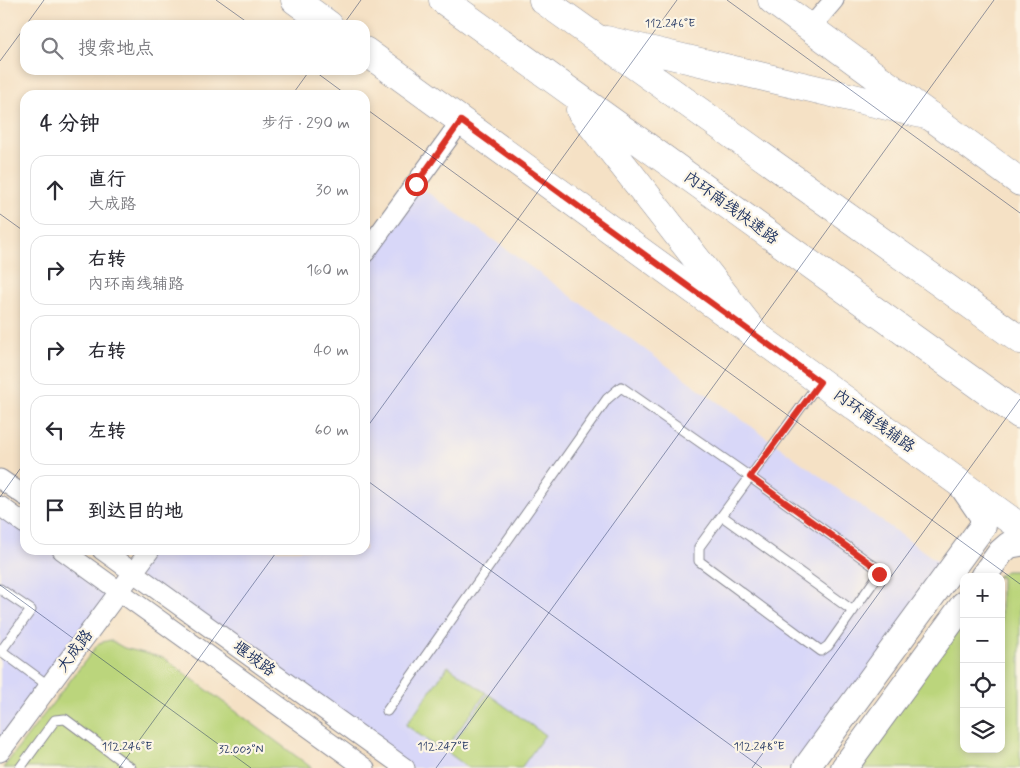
<!DOCTYPE html>
<html lang="zh">
<meta charset="utf-8">
<style>
:root{--surface:#fff;--page:#f2f2f3;--text:#2b2b33;--muted:#7c7c81;--line:#e1e1e2}
body{margin:0;font-family:Mynerve,"LXGW WenKai TC",sans-serif;background:var(--page);color:var(--text)}
.controls{position:absolute;right:15px;bottom:15px;display:grid;overflow:hidden;border-radius:10px;box-shadow:0 2px 8px #0003}
.controls button{width:45px;height:45px;display:grid;place-items:center;padding:0;border:0;border-bottom:1px solid var(--line);background:var(--surface);color:var(--text);font:25px sans-serif}
.stop{position:absolute;width:15px;height:15px;margin:-11px;border:4px solid #d93025;border-radius:50%;background:#fff}
.stop.end{background:#d93025;border-color:#fff;box-shadow:0 1px 5px #0008}
.list{margin:0;padding:0;list-style:none}
h2{display:flex;justify-content:space-between;align-items:center;height:65px;margin:0;padding:0 20px;font-size:21px}
h2 small{font-size:16px;font-weight:400;color:var(--muted)}
.list li{display:grid;grid-template-columns:32px 1fr auto;gap:15px;align-items:center;box-sizing:border-box;height:70px;margin:0 10px 10px;padding:0 10px;border:1px solid var(--line);border-radius:15px}
.list b{display:block;font-size:19px;white-space:nowrap}
.list p{margin:0;font-size:16px;white-space:nowrap;color:var(--muted)}
.list em{font-size:16px;font-style:normal;color:var(--muted)}
.icon{flex:none;width:28px;height:28px;fill:none;stroke:currentColor;stroke-width:2;stroke-linecap:round;stroke-linejoin:round}
.map{position:relative;flex:none;width:1020px;height:768px;overflow:hidden}
.search{position:absolute;background:var(--surface);box-shadow:0 2px 8px #0003;left:20px;top:20px;width:350px;height:55px;display:flex;align-items:center;gap:12px;box-sizing:border-box;padding:0 18px;border-radius:15px;color:var(--muted);font-size:19px}
.panel{position:absolute;background:var(--surface);box-shadow:0 2px 8px #0003;left:20px;top:90px;width:350px;height:465px;border-radius:15px}
.map>svg:first-child{display:block}
.built{fill:#d8d7f8}
.green{fill:#bbd57b;stroke:#6b826c}
.lines{fill:none;stroke-linecap:round;stroke-linejoin:round}
.lane-casing{stroke:#888892;stroke-width:11}
.street-casing{stroke:#888892;stroke-width:21}
.secondary-casing{stroke:#888892;stroke-width:28}
.primary-casing{stroke:#888892;stroke-width:29}
.highway-casing{stroke:#888892;stroke-width:29}
.lane{stroke:#fff;stroke-width:9}
.street{stroke:#fff;stroke-width:19}
.secondary{stroke:#fff;stroke-width:26}
.primary{stroke:#fff;stroke-width:28}
.highway{stroke:#fff;stroke-width:28}
.route{stroke:#d93025;stroke-width:6}
.ticks{fill:none;stroke:#1b2f5e;stroke-width:1;stroke-opacity:0.45}
.labels{text-anchor:middle;dominant-baseline:central;stroke-width:4.5;stroke-linejoin:round;paint-order:stroke}
.street-label{font-size:16px;fill:#1b2f5e;stroke:#fcf5e5}
.ticks-label{font-size:12px;text-anchor:middle;fill:#1b2f5e;stroke:#fcf5e5;stroke-width:4.5;stroke-linejoin:round;paint-order:stroke}
</style>
<div class="map">
<svg width="1020" height="768" viewBox="0 0 1020 768">
<rect width="100%" height="100%" fill="#fcf5e5"/>
<filter id="ink" filterUnits="userSpaceOnUse"><feTurbulence type="fractalNoise" baseFrequency=".02" numOctaves="2"/><feDisplacementMap in="SourceGraphic" scale="10" xChannelSelector="R" yChannelSelector="G"/><feConvolveMatrix kernelMatrix="1 2 1 2 8 2 1 2 1" color-interpolation-filters="sRGB"/></filter>
<filter id="wash" filterUnits="userSpaceOnUse"><feTurbulence type="fractalNoise" baseFrequency=".0096" numOctaves="4" result="noise"/><feDisplacementMap in="SourceGraphic" scale="20" xChannelSelector="R" yChannelSelector="G"/><feGaussianBlur stdDeviation="1.12" result="paint"/><feColorMatrix in="noise" values="0 0 0 0 0 0 0 0 0 0 0 0 0 0 0 0 0 1.4 0 .05"/><feComposite in="paint" operator="in"/></filter>
<g filter="url(#wash)">
<rect width="100%" height="100%" fill="#f5e1c5"/>
<path class="built" d="M416,184L951,571L806,768H405L133,572L150,550H365V253Z
M0,506L25,524V550H62L120,591L0,752Z"/>
<path class="green" d="M1006,571H1020V768H855L964,618V749H1001V577H996Z
M110,640L124,648L164,658L312,768H3L99,643Z
M448,666L486,693L443,752L406,725Z
M488,694L545,735L521,768H469L447,752Z"/>
</g>
<g filter="url(#ink)">
<g class="lines">
<defs>
<path id="lane" d="M722,516L853,611
M0,589L31,610L1,651
M0,650L49,686
M387,711L607,399L621,387L750,477L878,569L879,574L828,646L821,651L699,561V547L818,384
M20,768L55,720L65,719L131,768"/>
<path id="street" d="M810,28L834,0
M365,253L461,121
M0,479L25,496
M0,506L25,524
M62,550L365,768
M102,550L405,768
M0,752L150,550"/>
<path id="secondary" d="M983,577L1001,552L1009,545L1020,543
M806,768L983,526V516L963,487
M844,768L964,604"/>
<path id="primary" d="M295,0L329,25
M772,0L1020,182
M365,51L1020,527"/>
<path id="highway" d="M443,0L1020,415
M543,0L1020,340
M606,40L930,116
M580,110L756,335"/>
</defs>
<use href="#lane" class="lane-casing"/>
<use href="#street" class="street-casing"/>
<use href="#secondary" class="secondary-casing"/>
<use href="#primary" class="primary-casing"/>
<use href="#highway" class="highway-casing"/>
<use href="#lane" class="lane"/>
<use href="#street" class="street"/>
<use href="#secondary" class="secondary"/>
<use href="#primary" class="primary"/>
<use href="#highway" class="highway"/>
</g>
</g>
<g class="lines" filter="url(#ink)">
<path class="route" d="M416,184L461,121L820,382L750,477L878,569L879,574"/>
</g>
<path class="ticks" d="M216,0L251,25M727,0L1020,213M26,25L44,0M343,25L361,0M0,61L25,27M313,70L347,95M292,95L310,70M365,108L1020,584M0,214L25,232M365,430L677,0M365,479L762,768M0,497L25,462M0,585L251,768M119,768L278,550M436,768L994,0M752,768L1020,399"/>
<g class="labels">
<g class="street-label">
<text transform="translate(731 208) rotate(36)">内环南线快速路</text>
<text transform="translate(874 421) rotate(36)">内环南线辅路</text>
<text transform="translate(75 651) rotate(-53)">大成路</text>
<text transform="translate(254 659) rotate(36)">堰坡路</text>
</g>
</g>
<g class="ticks-label">
<text x="670" y="27">112.246°E</text>
<text x="127" y="750">112.246°E</text>
<text x="443" y="750">112.247°E</text>
<text x="759" y="750">112.248°E</text>
<text x="241" y="753">32.003°N</text>
</g>
</svg>
<div class="controls">
<button>+</button>
<button>−</button>
<button><svg class="icon" aria-label="locate" viewBox="0 0 24 24"><circle cx="12" cy="12" r="6"/><path d="M12 2v4M12 18v4M2 12h4M18 12h4"/></svg></button>
<button><svg class="icon" aria-label="layers" viewBox="0 0 24 24"><path d="M12 4l9 5-9 5-9-5zM3 14l9 5 9-5"/></svg></button>
</div>
<div class="stop" style="left:416px;top:184px"></div>
<div class="stop end" style="left:879px;top:574px"></div>
<div class="search"><svg class="icon" aria-label="search" viewBox="0 0 24 24"><circle cx="10" cy="10" r="6"/><path d="M15 15l6 6"/></svg>搜索地点</div>
<section class="panel">
<h2>4 分钟<small>步行 · 290 m</small></h2>
<ul class="list">
<li><svg class="icon" aria-label="ahead" viewBox="0 0 24 24"><path d="M12 20V5M6 11l6-6 6 6"/></svg><div><b>直行</b><p>大成路</p></div><em>30 m</em></li>
<li><svg class="icon" aria-label="right" viewBox="0 0 24 24"><path d="M7 20v-9h11M14 6l5 5-5 5"/></svg><div><b>右转</b><p>内环南线辅路</p></div><em>160 m</em></li>
<li><svg class="icon" aria-label="right" viewBox="0 0 24 24"><path d="M7 20v-9h11M14 6l5 5-5 5"/></svg><div><b>右转</b></div><em>40 m</em></li>
<li><svg class="icon" aria-label="left" viewBox="0 0 24 24"><path d="M17 20v-9H6M10 6l-5 5 5 5"/></svg><div><b>左转</b></div><em>60 m</em></li>
<li><svg class="icon" aria-label="arrive" viewBox="0 0 24 24"><path d="M6 21V4h12l-3 4 3 4H6"/></svg><div><b>到达目的地</b></div></li>
</ul>
</section>
</div>
